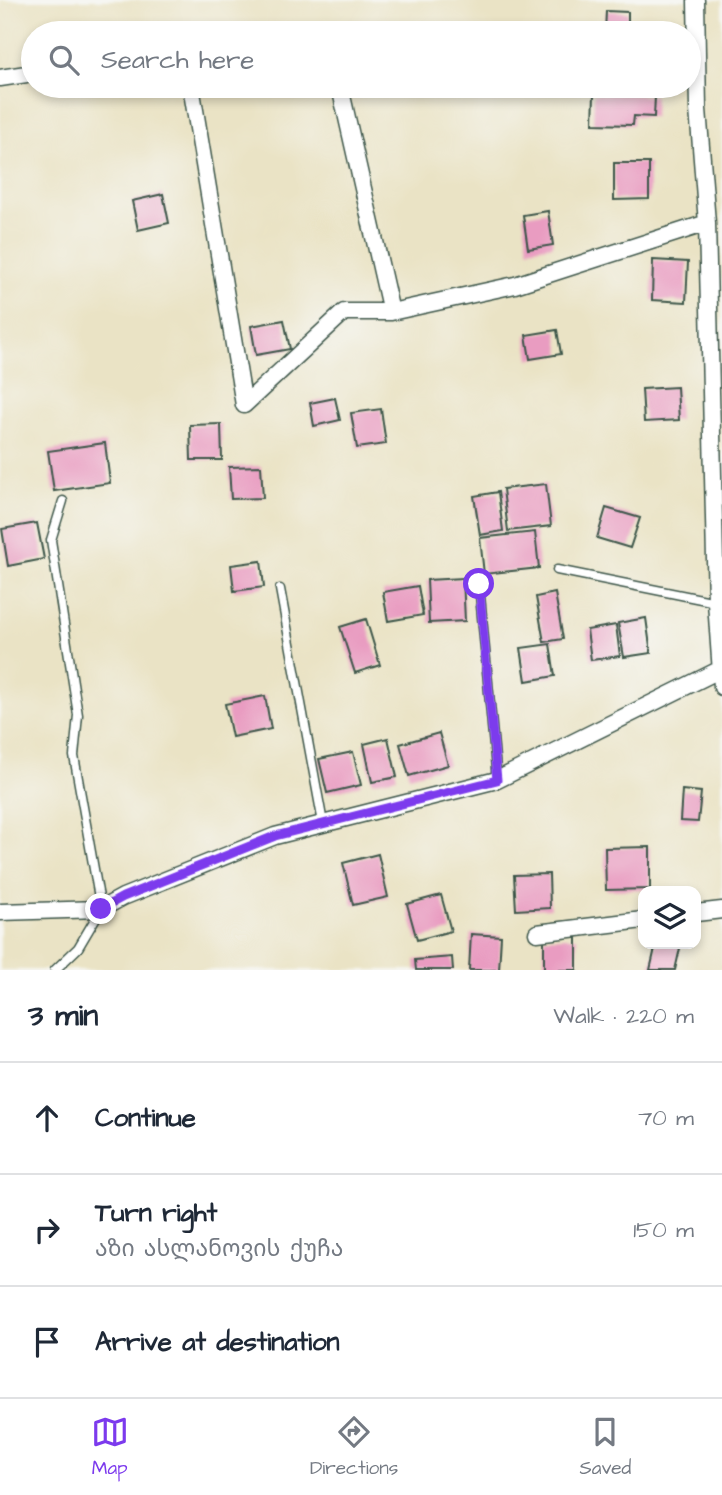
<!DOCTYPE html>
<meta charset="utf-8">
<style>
:root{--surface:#fff;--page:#f2f2f3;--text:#1f2937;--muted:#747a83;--line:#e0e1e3;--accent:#7c3aed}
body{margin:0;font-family:"Architects Daughter","Noto Sans Georgian",sans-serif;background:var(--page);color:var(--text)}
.controls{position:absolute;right:21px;bottom:21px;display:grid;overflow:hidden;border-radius:14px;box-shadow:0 4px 10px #0003}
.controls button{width:63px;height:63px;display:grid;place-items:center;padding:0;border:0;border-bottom:2px solid var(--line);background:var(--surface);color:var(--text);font:35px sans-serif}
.stop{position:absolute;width:21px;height:21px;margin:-16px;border:5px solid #7c3aed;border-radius:50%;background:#fff}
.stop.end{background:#7c3aed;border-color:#fff;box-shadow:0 2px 7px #0008}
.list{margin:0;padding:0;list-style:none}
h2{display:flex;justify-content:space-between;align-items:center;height:91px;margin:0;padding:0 28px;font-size:30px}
h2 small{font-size:23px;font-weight:400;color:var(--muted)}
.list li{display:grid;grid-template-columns:46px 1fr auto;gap:21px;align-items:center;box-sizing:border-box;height:112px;padding:0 28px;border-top:2px solid var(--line)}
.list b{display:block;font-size:26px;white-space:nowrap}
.list p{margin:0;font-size:23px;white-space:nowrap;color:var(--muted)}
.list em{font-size:23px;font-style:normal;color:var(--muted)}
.icon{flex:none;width:38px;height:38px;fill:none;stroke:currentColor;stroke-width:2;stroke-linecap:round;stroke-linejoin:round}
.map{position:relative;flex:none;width:722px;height:970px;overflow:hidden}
.search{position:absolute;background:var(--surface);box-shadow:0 4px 10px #0003;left:21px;right:21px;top:21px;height:77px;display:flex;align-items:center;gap:18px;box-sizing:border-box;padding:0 24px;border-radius:38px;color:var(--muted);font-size:26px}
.sheet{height:427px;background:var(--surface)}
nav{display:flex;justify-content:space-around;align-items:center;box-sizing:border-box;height:98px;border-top:2px solid var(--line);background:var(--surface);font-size:19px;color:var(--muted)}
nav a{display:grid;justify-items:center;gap:4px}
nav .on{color:var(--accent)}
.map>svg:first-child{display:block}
.building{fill:#e99cc1}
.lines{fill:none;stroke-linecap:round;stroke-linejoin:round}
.lane-casing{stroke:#3d564a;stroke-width:11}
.street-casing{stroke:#3d564a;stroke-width:19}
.lane{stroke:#fff;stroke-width:8}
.street{stroke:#fff;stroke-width:16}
.route{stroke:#7c3aed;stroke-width:9}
</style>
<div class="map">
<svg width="722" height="970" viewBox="0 0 722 970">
<rect width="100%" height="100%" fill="#f6f6f2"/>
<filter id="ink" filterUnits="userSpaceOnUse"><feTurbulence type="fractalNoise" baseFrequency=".0143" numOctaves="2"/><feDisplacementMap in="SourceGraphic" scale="14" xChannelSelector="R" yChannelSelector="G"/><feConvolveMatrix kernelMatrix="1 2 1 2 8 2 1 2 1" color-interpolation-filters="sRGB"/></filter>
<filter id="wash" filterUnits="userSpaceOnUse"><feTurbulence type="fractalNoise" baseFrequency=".00686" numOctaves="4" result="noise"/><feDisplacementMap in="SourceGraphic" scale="28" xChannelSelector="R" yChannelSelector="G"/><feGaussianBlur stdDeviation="1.57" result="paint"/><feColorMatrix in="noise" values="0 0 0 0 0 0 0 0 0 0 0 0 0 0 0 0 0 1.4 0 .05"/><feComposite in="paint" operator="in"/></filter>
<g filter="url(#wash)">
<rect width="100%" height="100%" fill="#eae3c5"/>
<g id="blocks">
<path class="building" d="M606,11L628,12V33H605Z
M594,94L655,96L654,117L634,116L633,125L593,124Z
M614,163H649V199L614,200Z
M163,194L169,223L138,230L132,201Z
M548,211L553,245L528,249L523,215Z
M653,260L688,262L686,302L652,300Z
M284,320L290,349L256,355L251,326Z
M557,330L561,354L530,359L526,335Z
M677,387L679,420L644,422L642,389Z
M335,398L340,420L314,426L310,403Z
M381,409L386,444L357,448L351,413Z
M221,424L222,460H191L190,425Z
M105,443L110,483L54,491L48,451Z
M261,466L263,498L231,499L229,467Z
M546,484L551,526L508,531L503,489Z
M498,492L503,531L480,535L474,496Z
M606,508L640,518L630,548L597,538Z
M37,523L44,559L8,566L2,529Z
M535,532L539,568L484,574L480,538Z
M261,561L264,587L234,591L231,565Z
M463,578L465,621L429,623L427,580Z
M418,586L423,615L388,621L383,592Z
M555,593L563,639L544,642L536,597Z
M646,618L651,653L624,657L618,623Z
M366,619L380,665L355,673L340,627Z
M616,625L620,656L591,660L587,630Z
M550,644L555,676L526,681L521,648Z
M265,696L271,729L232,737L225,704Z
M439,733L448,765L409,776L400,744Z
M388,738L397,777L372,782L364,744Z
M353,752L361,785L327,793L319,759Z
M682,790L701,792L698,822L680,821Z
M650,847V889L606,890L605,848Z
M378,854L388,897L353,905L343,863Z
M549,874L550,908L516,910L514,875Z
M441,895L451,931L417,940L407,904Z
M471,934L501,936L499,970H469Z
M544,937H577V970H544Z
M656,944H681L675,970H650Z
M452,957L453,970H416L415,960Z"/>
</g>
</g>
<g filter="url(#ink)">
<use href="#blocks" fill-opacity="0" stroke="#3d564a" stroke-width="2"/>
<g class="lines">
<defs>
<path id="lane" d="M557,570L716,602
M479,584L497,780
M280,589L323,823
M55,970L78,948L101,909L74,756L78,715L51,540L63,501"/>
<path id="street" d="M696,0L698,109L707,223L716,602L722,687
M0,78L33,73
M191,86L244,405L344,312H391L515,285L707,223
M340,87L391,312
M0,912L101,909L123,897L275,836L497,780L721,669
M696,913L722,910
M537,933L643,920"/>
</defs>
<use href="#lane" class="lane-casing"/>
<use href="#street" class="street-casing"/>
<use href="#lane" class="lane"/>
<use href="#street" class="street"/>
</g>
</g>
<g class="lines" filter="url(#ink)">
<path class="route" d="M101,909L123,897L275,836L497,780L479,584"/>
</g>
</svg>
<div class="controls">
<button><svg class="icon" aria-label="layers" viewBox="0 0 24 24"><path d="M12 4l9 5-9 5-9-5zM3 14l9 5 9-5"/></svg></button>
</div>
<div class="stop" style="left:479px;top:584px"></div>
<div class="stop end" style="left:101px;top:909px"></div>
<div class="search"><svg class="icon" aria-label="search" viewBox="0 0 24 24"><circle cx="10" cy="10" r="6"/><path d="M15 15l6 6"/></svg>Search here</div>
</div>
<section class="sheet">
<h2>3 min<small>Walk · 220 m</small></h2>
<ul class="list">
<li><svg class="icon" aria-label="ahead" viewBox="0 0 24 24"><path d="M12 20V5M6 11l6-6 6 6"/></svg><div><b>Continue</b></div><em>70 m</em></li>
<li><svg class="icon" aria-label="right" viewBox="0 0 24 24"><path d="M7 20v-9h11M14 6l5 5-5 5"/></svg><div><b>Turn right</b><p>აზი ასლანოვის ქუჩა</p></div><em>150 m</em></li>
<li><svg class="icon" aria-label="arrive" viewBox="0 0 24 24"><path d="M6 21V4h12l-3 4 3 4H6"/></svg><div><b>Arrive at destination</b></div></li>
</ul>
</section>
<nav>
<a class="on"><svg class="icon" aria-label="map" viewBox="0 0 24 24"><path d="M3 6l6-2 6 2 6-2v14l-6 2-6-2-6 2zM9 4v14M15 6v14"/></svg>Map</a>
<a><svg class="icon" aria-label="directions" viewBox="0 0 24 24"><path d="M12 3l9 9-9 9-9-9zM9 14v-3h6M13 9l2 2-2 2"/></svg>Directions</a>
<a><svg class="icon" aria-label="saved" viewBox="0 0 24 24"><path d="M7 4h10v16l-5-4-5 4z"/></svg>Saved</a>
</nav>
